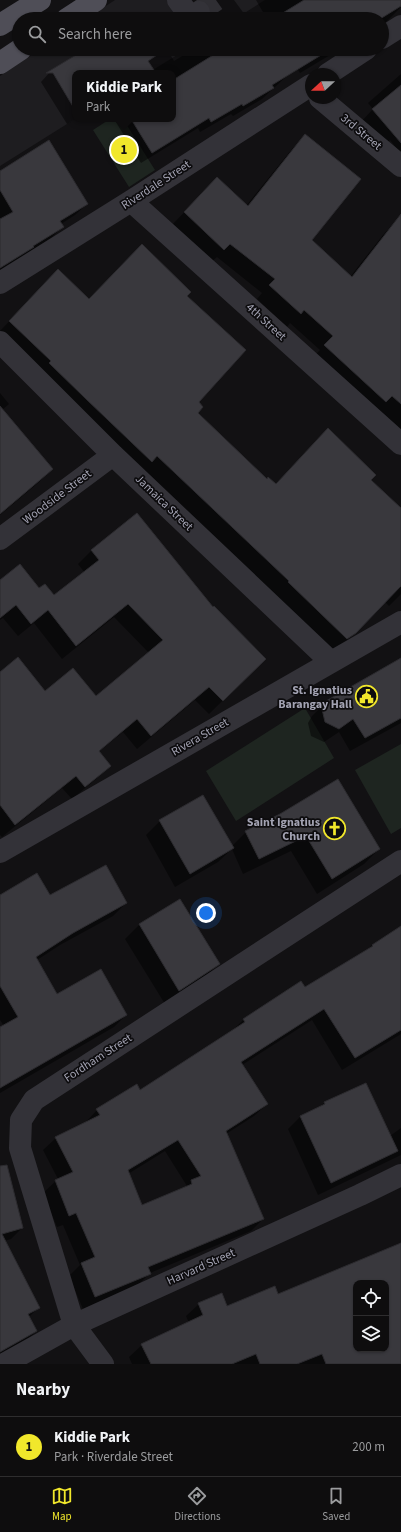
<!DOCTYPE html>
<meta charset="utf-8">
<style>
:root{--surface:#0e0d0e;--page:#171617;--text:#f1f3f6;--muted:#9b9c9e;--line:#2e2d2e;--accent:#f1e72b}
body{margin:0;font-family:"Source Sans 3",sans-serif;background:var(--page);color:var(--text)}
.controls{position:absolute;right:12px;bottom:12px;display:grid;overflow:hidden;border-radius:8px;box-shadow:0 1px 3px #0004}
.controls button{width:36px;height:36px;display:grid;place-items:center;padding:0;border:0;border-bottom:1px solid var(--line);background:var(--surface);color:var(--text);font:20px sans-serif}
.compass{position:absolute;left:305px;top:68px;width:36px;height:36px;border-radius:50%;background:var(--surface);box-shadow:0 1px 3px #0004;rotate:249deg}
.you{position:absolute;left:206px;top:913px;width:14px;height:14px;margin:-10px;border:3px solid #fff;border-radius:50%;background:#1a73e8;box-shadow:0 0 0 6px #1a73e833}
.badge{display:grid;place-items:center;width:26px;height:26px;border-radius:50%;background:var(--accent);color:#111;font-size:13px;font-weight:700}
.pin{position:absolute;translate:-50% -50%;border:2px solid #fff;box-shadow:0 1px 4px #0006}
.popup{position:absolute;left:72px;top:70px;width:104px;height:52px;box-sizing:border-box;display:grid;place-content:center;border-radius:8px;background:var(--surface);filter:drop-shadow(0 1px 3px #0005);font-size:13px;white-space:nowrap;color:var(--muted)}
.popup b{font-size:15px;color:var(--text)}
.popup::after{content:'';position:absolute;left:50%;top:100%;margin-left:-8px;border:8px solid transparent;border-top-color:var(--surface)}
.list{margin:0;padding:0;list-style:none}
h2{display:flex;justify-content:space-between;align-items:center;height:52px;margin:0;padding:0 16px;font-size:17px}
h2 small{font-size:13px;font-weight:400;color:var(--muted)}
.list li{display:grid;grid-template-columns:26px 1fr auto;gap:12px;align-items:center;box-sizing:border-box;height:60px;padding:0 16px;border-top:1px solid var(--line)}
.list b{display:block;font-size:15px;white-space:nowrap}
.list p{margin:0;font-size:13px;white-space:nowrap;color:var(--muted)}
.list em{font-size:13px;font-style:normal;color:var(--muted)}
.icon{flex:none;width:22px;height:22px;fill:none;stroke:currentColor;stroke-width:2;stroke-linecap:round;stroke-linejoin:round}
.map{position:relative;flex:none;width:401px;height:1364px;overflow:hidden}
.search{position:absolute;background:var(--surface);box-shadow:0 1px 3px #0004;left:12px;right:12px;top:12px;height:44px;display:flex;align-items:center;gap:10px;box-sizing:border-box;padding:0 14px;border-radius:22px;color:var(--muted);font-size:15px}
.sheet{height:112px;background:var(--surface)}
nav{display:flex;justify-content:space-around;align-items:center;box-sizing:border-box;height:56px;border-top:1px solid var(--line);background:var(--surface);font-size:11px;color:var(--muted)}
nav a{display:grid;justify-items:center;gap:2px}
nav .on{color:var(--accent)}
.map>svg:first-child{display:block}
.built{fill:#1e1d20}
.green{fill:#1e2520}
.shadow{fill:#0007;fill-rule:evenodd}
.building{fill:#39383d;stroke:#2c2b2f;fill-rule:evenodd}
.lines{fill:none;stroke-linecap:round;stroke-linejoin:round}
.minor-tunnel{stroke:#2f2e33;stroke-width:22;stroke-dasharray:22 11;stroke-linecap:butt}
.minor{stroke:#333238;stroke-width:22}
.major{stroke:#4f4e57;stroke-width:22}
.labels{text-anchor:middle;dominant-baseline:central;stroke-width:3.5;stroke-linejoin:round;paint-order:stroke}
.street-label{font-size:12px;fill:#a3a3b3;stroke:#0d0c0e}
.poi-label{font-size:12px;font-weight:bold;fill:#a3a3b3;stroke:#0d0c0e;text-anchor:end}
</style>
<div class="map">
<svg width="401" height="1364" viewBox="0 0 401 1364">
<rect width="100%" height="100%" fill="#121113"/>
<path class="built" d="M115,0H265L235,19H86Z
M41,49H187L148,73H75V119L0,166V76Z"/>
<path class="green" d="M110,119H123L155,170L129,187L93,130Z
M305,708L334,758L236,821L206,771Z
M401,744V828L391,834L355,770Z"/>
<path class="shadow" d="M173,0H234L248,19H200Z
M256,0H398L401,7L387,21L382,24V19H267Z
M145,14L148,19H137Z
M87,49H167L174,61L194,49H271L289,74L262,99L233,116L231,114L200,132L198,128L141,163L114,119H173V73H75V119L67,124L41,82L51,71Z
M285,49H340L300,73Z
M401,74V154L390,140L381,148L360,123L373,109L368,103Z
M305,136L311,240L350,277L383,235L396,221L401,225V429L378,409L311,359L320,350L290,323L287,327L257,299L262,293L217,257L210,263L171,226L217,178L246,206L292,149Z
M0,172L87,204L75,215L61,224L62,227L51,238L0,271Z
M44,285L89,300L186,296L197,402L196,413L266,480L275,485L314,444L370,480L401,510V594L389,606L385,602L341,647L332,652L0,341V331Z
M0,393L9,404L2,410L52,469L38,483L0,515Z
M137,514L213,609L265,659L209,714L195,700L137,749L123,732L98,752L109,766L96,779L72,799L62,788L2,837L0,835V673L45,692L96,697L149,653L114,617L62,659L34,623L18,636L3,618L0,620V581L38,590L54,597L85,573L78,564L91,551Z
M401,659V723L350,751L339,732L324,742L311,736L308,723L312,716L326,702Z
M281,815L379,849L364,864L317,894L291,851L243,874L232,849L218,862L175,887L146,835L160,821L231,847L246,832Z
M0,896L50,897L126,903L113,916L60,945L37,960L57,995L126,1015L114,1027L0,1093V1028L4,1026L0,1020Z
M180,900L219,964L204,978L165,1004L125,939L139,925Z
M401,927V1034L342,1070L312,1020L242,1065L267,1104L254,1116L226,1134L263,1219L251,1231L150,1273L137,1286L83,1309L69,1276L80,1265L63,1225L57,1227L43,1193L58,1179L43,1150L56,1138L85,1123L97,1110L140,1091L231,1032L243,1020L301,983L304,989L368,950L372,945ZM165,1151L187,1186L184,1188L142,1206L128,1174Z
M365,1084L390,1136L401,1128V1155L318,1195L288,1129L300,1117L320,1107L324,1103Z
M0,1170L22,1228L11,1239L4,1241L38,1308L29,1317L36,1331L25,1342L0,1356Z
M401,1244V1364H132L129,1357L142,1345L189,1323L186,1316L199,1304L226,1308L277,1295ZM356,1283H386V1349H356Z"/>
<path class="building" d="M304,0H401V6L380,19H273Z
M86,49H166L148,61L156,73H75V110L53,73H46Z
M223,49H331L272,85L274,88L243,106L242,104L211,122L209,118L152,153L131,119H173V80Z
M401,85V143L372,109Z
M305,134L361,179L312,240L352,277L401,214V404L392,396L386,402L324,345L333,336L304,310L301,314L269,285L275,279L230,244L224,250L184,212L217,177L248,206Z
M49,140L88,204L60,221L64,227L33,246L34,247L0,268V219L13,212L0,190V171Z
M142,244L191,292L187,296L246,350L199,402L203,407L198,413L267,479L268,477L276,484L328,428L376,475L371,480L401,508V586L356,633L347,639L288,582L289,581L157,456L152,462L86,399L49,363L51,361L9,321L58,269L89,299Z
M0,406L53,469L0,514Z
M137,513L213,607L214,606L266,659L223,701L209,687L151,736L137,719L99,751L111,766L85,787L76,776L15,825L0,805V672L18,657L45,691L73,668L96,696L163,640L128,604L76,646L48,610L31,624L16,605L0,618V580L20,564L39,588L45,584L54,595L99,560L91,550Z
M401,658V718L365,738L353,719L339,729L325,722L322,709L326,701Z
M338,779L380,849L332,879L306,836L259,859L245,831L280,814Z
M203,795L234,848L190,874L159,820Z
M106,865L127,903L73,933L36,957L57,994L101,969L127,1015L0,1088V1027L18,1017L0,986V895L37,873L50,895Z
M180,899L220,964L179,991L139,924Z
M401,926V1030L355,1058L324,1009L241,1062L268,1104L226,1131L264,1219L148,1267L151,1274L95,1297L81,1263L95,1257L76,1213L69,1216L55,1180L73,1172L55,1137L100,1115L96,1109L137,1084L140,1090L245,1022L243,1019L301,981L305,987L373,946L372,945ZM178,1140L201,1176L191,1180L192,1184L142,1205L128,1170Z
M366,1083L398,1151L331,1183L300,1116L325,1104L324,1102Z
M7,1165L23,1228L2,1234L40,1308L28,1314L37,1331L0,1352V1166Z
M401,1243V1364H326L322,1354L297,1364H260L256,1354L232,1364H151L141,1344L203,1315L198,1303L222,1293L227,1306L275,1286L278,1294ZM356,1283H386V1349H356Z"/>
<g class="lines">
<path class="minor-tunnel" d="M199,12L216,0"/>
<path class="minor" d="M178,0L189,15L194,16L199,12
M382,38L401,26
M328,74L366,49
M320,98L401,166
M131,201L401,444
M0,283L131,201L311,85
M0,342L113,455L331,662
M0,539L113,455
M0,852L401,622
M4,1364L74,1325L360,1195L401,1175
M103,1364L74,1325L20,1148L21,1120L34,1100L401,861"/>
<path class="major" d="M67,19L96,0
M0,25L40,0
M0,63L21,49"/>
</g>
<defs>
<symbol id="civic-ring" viewBox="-11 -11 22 22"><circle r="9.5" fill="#0d0c0e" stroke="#f1e72b" stroke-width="1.5"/><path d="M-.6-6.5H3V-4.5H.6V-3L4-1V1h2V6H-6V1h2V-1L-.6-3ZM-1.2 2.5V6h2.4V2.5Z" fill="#f1e72b"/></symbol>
<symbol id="church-ring" viewBox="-11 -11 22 22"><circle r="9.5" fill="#0d0c0e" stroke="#f1e72b" stroke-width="1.5"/><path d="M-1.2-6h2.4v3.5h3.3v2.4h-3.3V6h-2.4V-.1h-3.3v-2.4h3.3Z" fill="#f1e72b"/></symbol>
</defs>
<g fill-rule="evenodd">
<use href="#civic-ring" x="354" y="684" width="25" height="25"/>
<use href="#church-ring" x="322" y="816" width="25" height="25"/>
</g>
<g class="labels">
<g class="street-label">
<text transform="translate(361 132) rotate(40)">3rd Street</text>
<text transform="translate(156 185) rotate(-33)">Riverdale Street</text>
<text transform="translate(266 322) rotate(42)">4th Street</text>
<text transform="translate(57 497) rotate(-37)">Woodside Street</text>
<text transform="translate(164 503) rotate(44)">Jamaica Street</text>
<text transform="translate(200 737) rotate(-30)">Rivera Street</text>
<text transform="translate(98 1058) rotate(-33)">Fordham Street</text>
<text transform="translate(201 1267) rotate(-24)">Harvard Street</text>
</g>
<g class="poi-label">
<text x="352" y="690">St. Ignatius<tspan x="352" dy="14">Barangay Hall</tspan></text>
<text x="320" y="822">Saint Ignatius<tspan x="320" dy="14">Church</tspan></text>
</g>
</g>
</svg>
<div class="controls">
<button><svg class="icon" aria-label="locate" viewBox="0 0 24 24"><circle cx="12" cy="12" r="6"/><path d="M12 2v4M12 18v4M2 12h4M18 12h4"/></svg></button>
<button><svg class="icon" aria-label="layers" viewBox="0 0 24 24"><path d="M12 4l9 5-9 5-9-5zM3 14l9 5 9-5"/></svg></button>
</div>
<svg class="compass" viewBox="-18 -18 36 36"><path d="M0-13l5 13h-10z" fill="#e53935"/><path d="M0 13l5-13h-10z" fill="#9b9c9e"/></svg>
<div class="you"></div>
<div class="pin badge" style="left:124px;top:150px">1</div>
<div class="popup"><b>Kiddie Park</b>Park</div>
<div class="search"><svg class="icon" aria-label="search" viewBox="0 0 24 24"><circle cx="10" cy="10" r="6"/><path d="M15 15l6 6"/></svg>Search here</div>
</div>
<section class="sheet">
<h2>Nearby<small></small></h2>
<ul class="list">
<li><span class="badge">1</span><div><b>Kiddie Park</b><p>Park · Riverdale Street</p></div><em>200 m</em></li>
</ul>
</section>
<nav>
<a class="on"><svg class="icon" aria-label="map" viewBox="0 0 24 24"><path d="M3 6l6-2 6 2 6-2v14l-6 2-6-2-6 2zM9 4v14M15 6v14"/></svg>Map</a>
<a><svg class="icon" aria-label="directions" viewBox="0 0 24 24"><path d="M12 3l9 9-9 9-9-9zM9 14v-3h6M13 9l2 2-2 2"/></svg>Directions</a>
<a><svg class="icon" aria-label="saved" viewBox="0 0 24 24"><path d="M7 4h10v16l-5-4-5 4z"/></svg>Saved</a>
</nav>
